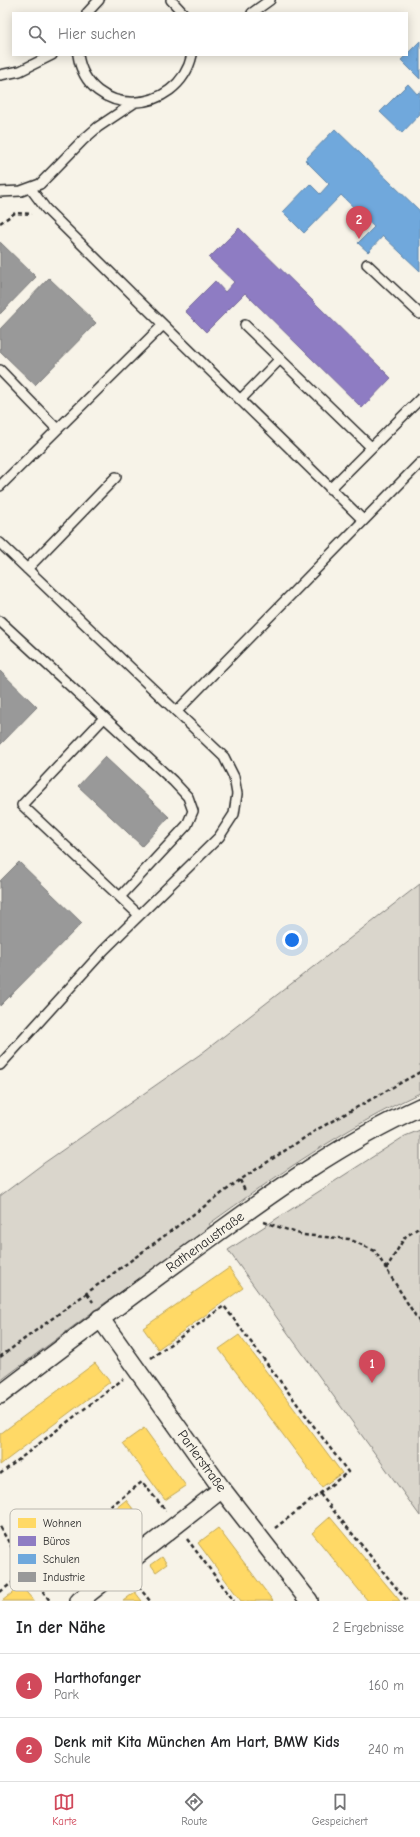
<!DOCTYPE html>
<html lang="de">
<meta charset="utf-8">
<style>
:root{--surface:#fff;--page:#f2f2f2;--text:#202124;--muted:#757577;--line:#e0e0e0;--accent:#d1495b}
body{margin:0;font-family:"Comic Neue",sans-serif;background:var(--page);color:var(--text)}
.you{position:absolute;left:292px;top:940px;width:14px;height:14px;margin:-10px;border:3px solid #fff;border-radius:50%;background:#1a73e8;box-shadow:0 0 0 6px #1a73e833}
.badge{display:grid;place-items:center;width:26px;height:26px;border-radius:50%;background:var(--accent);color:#fff;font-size:13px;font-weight:700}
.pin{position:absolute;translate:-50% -33px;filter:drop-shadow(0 1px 2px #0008)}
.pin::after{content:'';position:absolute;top:21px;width:14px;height:12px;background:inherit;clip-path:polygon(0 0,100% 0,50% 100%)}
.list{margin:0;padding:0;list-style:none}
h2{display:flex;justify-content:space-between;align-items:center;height:52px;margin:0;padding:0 16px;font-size:17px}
h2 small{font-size:13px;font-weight:400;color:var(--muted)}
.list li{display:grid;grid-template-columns:26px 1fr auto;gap:12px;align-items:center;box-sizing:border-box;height:64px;padding:0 16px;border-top:1px solid var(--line)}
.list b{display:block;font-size:15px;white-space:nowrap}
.list p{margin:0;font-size:13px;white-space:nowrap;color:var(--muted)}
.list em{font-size:13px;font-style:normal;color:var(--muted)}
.icon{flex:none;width:22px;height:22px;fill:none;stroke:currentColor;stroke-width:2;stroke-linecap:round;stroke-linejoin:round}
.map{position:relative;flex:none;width:420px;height:1601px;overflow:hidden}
.search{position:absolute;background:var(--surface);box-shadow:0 2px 10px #0003;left:12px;right:12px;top:12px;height:44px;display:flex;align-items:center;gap:10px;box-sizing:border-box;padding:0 14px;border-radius:0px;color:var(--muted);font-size:15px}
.sheet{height:180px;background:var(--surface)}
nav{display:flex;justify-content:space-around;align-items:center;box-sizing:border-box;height:56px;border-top:1px solid var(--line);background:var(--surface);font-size:11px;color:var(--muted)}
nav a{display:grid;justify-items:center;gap:2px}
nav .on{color:var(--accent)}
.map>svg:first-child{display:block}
.green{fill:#dad6cc;stroke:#82807c}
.homes{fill:#ffd966;stroke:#bfa554}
.offices{fill:#8e7cc3;stroke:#706495}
.schools{fill:#6fa8dc;stroke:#5b82a7}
.industry{fill:#999;stroke:#787878}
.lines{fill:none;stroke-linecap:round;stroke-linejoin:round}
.lane-casing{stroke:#2b2b2b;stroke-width:12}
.street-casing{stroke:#2b2b2b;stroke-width:20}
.path{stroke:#2b2b2b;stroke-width:2.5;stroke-dasharray:4 3;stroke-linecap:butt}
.lane{stroke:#f7f3e8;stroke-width:9}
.street{stroke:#f7f3e8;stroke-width:17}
.labels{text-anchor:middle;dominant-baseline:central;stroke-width:4;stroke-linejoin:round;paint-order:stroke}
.street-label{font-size:14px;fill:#2b2b2b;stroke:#f7f3e8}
.key{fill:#f7f3e8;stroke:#bab7af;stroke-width:1}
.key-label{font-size:11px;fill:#2b2b2b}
</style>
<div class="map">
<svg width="420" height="1601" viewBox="0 0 420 1601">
<rect width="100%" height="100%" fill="#f7f3e8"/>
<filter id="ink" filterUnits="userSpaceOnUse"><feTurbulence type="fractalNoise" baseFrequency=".025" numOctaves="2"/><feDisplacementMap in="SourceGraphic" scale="8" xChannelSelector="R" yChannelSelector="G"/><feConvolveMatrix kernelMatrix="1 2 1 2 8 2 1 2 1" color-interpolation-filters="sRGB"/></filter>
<g filter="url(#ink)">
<path class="green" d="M420,884V1093C344,1128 276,1176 209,1224L212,1228L102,1305L0,1381V1196L44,1163L202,1053Z
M420,1130V1516L228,1250L405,1136Z"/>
<path class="homes" d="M229,1268L243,1288L158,1349L143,1328Z
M239,1335L342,1473L322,1487L219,1349Z
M95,1363L110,1382L0,1465V1434Z
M144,1428L186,1486L165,1500L123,1443Z
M126,1500L141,1519L58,1585L43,1567Z
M330,1517L400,1601H368L312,1533Z
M218,1528L273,1601H241L198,1543Z
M162,1557L167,1564L156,1572L151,1565Z
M21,1586L34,1601H2Z
M135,1592L142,1601H123Z"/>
<path class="offices" d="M239,228L391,378L362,408L245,293L206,332L185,311L215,281L225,292L234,282L209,258Z"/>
<path class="schools" d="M420,41V79L401,60Z
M408,84L417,94L420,91V114L402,133L380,112Z
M335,129L420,211V271L383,236L368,252L358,243L374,227L341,195L304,233L283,212L310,184L320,194L329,184L305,160Z"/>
<path class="industry" d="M0,242L36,277L0,314Z
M49,278L96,323L35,385L0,351V329Z
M0,671L37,707L0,745Z
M105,757L169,817L142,846L78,786Z
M19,862L82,923L0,1006V881Z"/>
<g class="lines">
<defs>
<path id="lane" d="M171,0L183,13
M87,13L99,0
M252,13L270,0
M78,55C88,119 178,117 192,55
M0,75L20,71L52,55
M31,189L46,209L133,295L363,520
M0,192L21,191L40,184L83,140L98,127L134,103
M367,264L420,314
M245,325L371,447
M0,370L57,429
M240,400L280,359
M0,486L163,325
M330,489L420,399
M0,543L224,757L234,777L237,794L234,814L219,837L104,950L0,1065
M27,569L116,477
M0,621L173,781L188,797L193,811L187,825L120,897
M177,711L420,463
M104,718L22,805L139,915"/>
<path id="street" d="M100,1318L222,1489L309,1601
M0,1395C68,1343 136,1292 205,1242C273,1192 343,1142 420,1107
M79,1601L222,1489"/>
</defs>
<use href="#lane" class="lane-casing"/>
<use href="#street" class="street-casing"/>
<path class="path" d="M0,223L15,213L32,214
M240,1180L245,1191
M264,1222L303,1235L349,1239L375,1251L420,1323
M386,1269L405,1237L420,1227
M87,1294L93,1302
M0,1357L240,1180L318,1129L420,1072
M151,1358L224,1306L348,1472L275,1528
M0,1474L123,1379
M320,1494L407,1601
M0,1527L18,1558L50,1601
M187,1539L234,1601
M134,1581L150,1601
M0,1592L142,1482L166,1511"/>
<use href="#lane" class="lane"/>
<use href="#street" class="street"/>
</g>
</g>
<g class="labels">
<g class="street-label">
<text transform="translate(205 1242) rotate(-36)">Rathenaustraße</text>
<text transform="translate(202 1461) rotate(54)">Parlerstraße</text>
</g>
</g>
<rect x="10" y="1509" width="132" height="82" rx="6" class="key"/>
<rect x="18" y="1518" width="18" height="10" fill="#ffd966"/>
<rect x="18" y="1536" width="18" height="10" fill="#8e7cc3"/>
<rect x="18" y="1554" width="18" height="10" fill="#6fa8dc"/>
<rect x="18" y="1572" width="18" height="10" fill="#999"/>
<g class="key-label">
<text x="43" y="1527">Wohnen</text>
<text x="43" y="1545">Büros</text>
<text x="43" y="1563">Schulen</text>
<text x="43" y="1581">Industrie</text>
</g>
</svg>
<div class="you"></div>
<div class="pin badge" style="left:372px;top:1383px">1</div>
<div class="pin badge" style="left:359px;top:239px">2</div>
<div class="search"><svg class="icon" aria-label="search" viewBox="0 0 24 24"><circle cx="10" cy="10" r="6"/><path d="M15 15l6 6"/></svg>Hier suchen</div>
</div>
<section class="sheet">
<h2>In der Nähe<small>2 Ergebnisse</small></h2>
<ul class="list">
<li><span class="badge">1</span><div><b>Harthofanger</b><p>Park</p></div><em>160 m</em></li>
<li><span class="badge">2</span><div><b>Denk mit Kita München Am Hart, BMW Kids</b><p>Schule</p></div><em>240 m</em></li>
</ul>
</section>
<nav>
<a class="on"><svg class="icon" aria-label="map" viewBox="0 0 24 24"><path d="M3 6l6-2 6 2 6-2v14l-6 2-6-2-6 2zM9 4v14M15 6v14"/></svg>Karte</a>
<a><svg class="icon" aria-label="directions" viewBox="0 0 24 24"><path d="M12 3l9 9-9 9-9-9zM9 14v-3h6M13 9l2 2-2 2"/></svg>Route</a>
<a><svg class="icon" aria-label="saved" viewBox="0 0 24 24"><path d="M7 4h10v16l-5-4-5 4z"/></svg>Gespeichert</a>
</nav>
